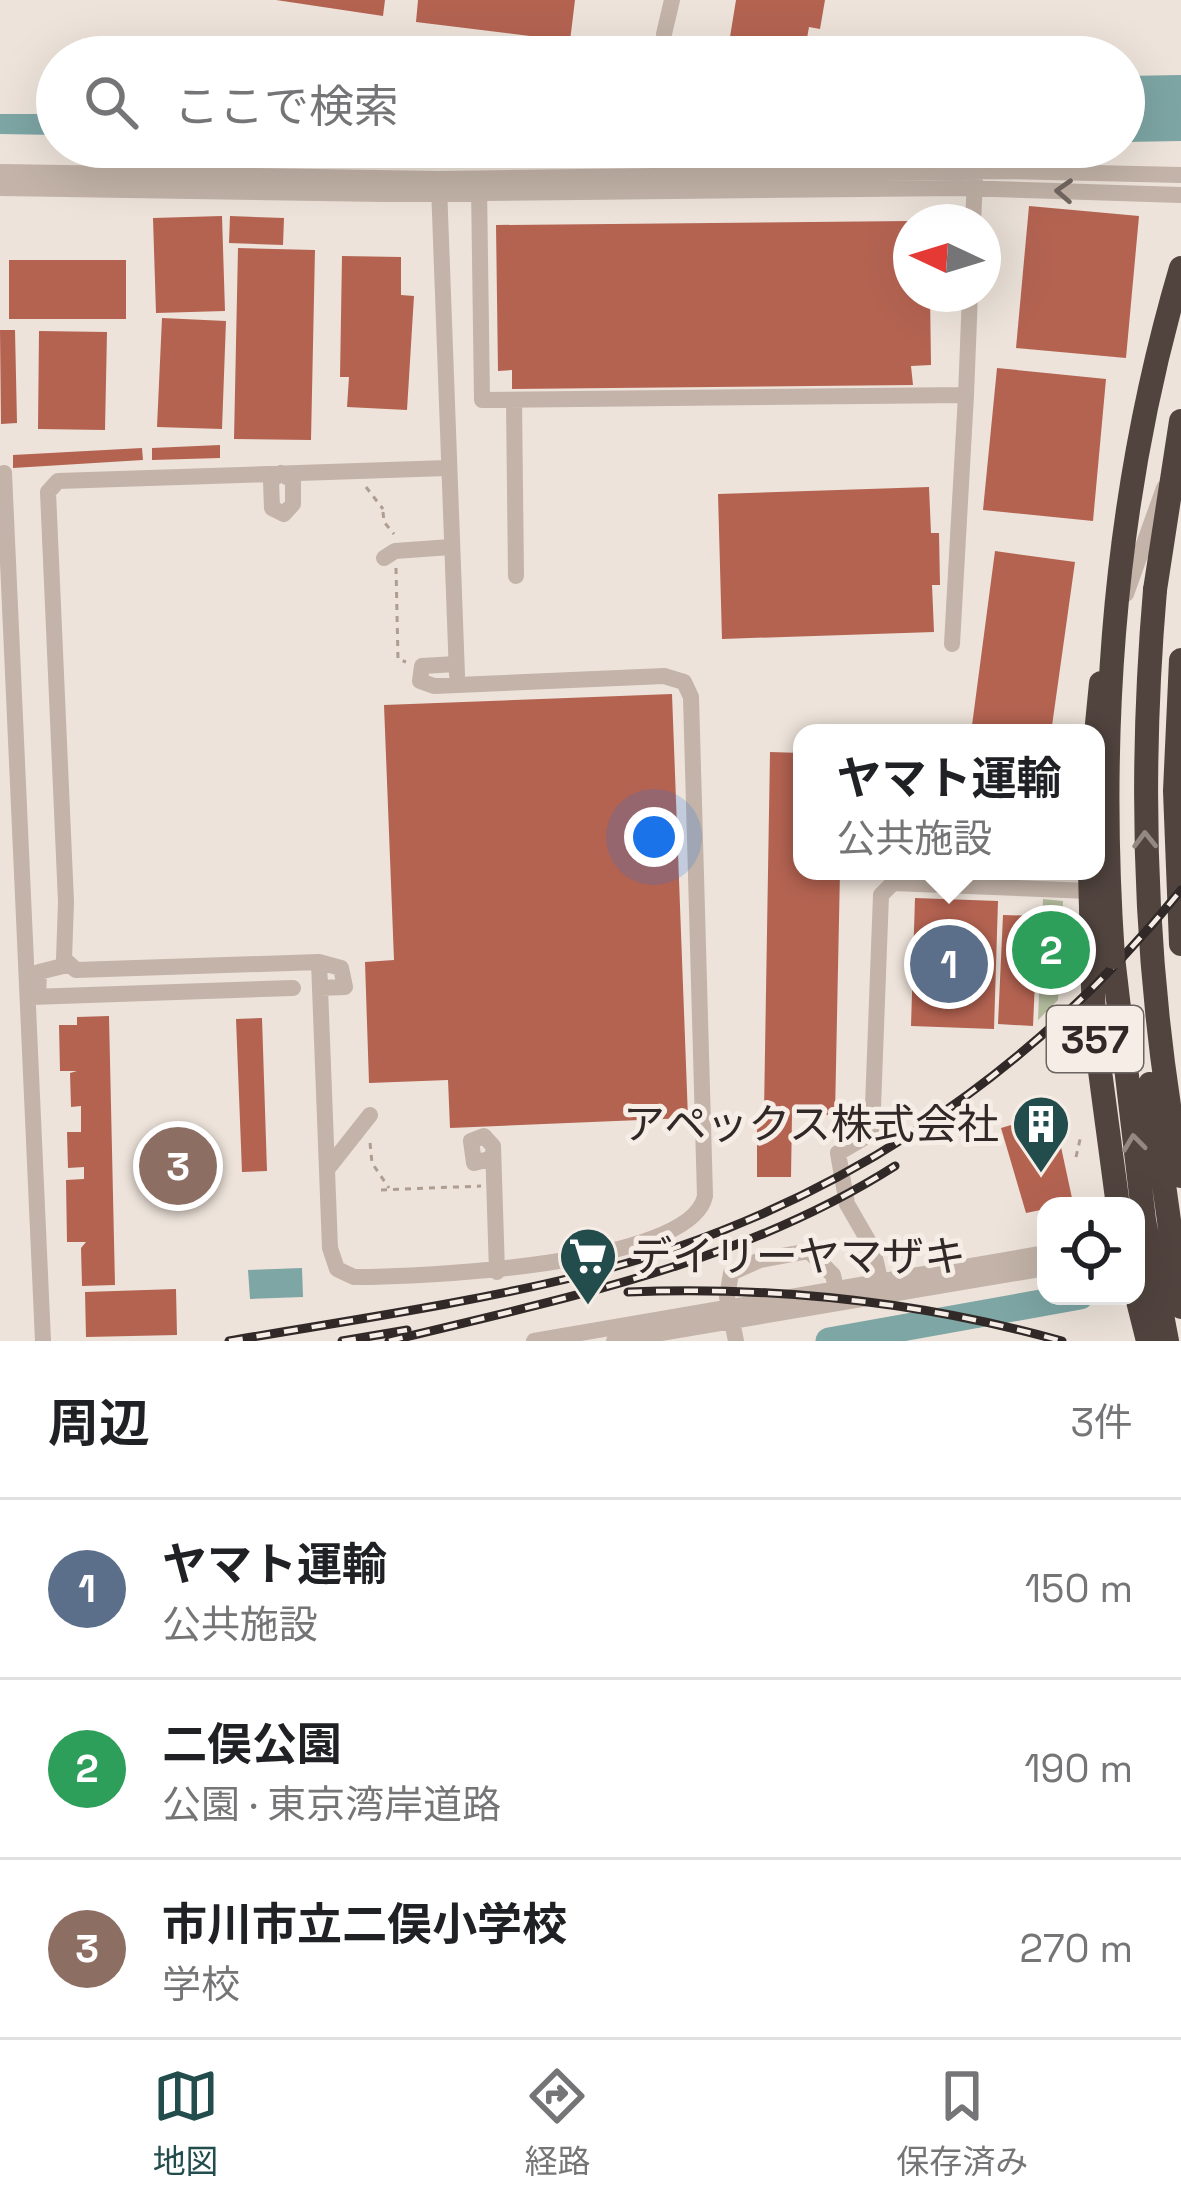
<!DOCTYPE html>
<html lang="ja">
<meta charset="utf-8">
<style>
:root{--surface:#fff;--page:#f2f2f2;--text:#202124;--muted:#757577;--line:#e0e0e0;--accent:#234d4d}
body{margin:0;font-family:"Space Grotesk","Noto Sans JP",sans-serif;background:var(--page);color:var(--text)}
.controls{position:absolute;right:36px;bottom:36px;display:grid;overflow:hidden;border-radius:24px;box-shadow:0 12px 48px #0002}
.controls button{width:108px;height:108px;display:grid;place-items:center;padding:0;border:0;border-bottom:3px solid var(--line);background:var(--surface);color:var(--text);font:60px sans-serif}
.compass{position:absolute;left:893px;top:204px;width:108px;height:108px;border-radius:50%;background:var(--surface);box-shadow:0 12px 48px #0002;rotate:274deg}
.you{position:absolute;left:654px;top:837px;width:42px;height:42px;margin:-30px;border:9px solid #fff;border-radius:50%;background:#1a73e8;box-shadow:0 0 0 18px #1a73e833}
.badge{display:grid;place-items:center;width:78px;height:78px;border-radius:50%;background:var(--accent);color:#fff;font-size:39px;font-weight:700}
.pin{position:absolute;translate:-50% -50%;border:6px solid #fff;box-shadow:0 3px 12px #0006}
.popup{position:absolute;left:793px;top:724px;width:312px;height:156px;box-sizing:border-box;display:grid;place-content:center;border-radius:24px;background:var(--surface);filter:drop-shadow(0 3px 9px #0005);font-size:39px;white-space:nowrap;color:var(--muted)}
.popup b{font-size:45px;color:var(--text)}
.popup::after{content:'';position:absolute;left:50%;top:100%;margin-left:-24px;border:24px solid transparent;border-top-color:var(--surface)}
.list{margin:0;padding:0;list-style:none}
h2{display:flex;justify-content:space-between;align-items:center;height:156px;margin:0;padding:0 48px;font-size:51px}
h2 small{font-size:39px;font-weight:400;color:var(--muted)}
.list li{display:grid;grid-template-columns:78px 1fr auto;gap:36px;align-items:center;box-sizing:border-box;height:180px;padding:0 48px;border-top:3px solid var(--line)}
.list b{display:block;font-size:45px;white-space:nowrap}
.list p{margin:0;font-size:39px;white-space:nowrap;color:var(--muted)}
.list em{font-size:39px;font-style:normal;color:var(--muted)}
.icon{flex:none;width:66px;height:66px;fill:none;stroke:currentColor;stroke-width:2;stroke-linecap:round;stroke-linejoin:round}
.map{position:relative;flex:none;width:1181px;height:1341px;overflow:hidden}
.search{position:absolute;background:var(--surface);box-shadow:0 12px 48px #0002;left:36px;right:36px;top:36px;height:132px;display:flex;align-items:center;gap:30px;box-sizing:border-box;padding:0 42px;border-radius:66px;color:var(--muted);font-size:45px}
.sheet{height:696px;background:var(--surface)}
nav{display:flex;justify-content:space-around;align-items:center;box-sizing:border-box;height:168px;border-top:3px solid var(--line);background:var(--surface);font-size:33px;color:var(--muted)}
nav a{display:grid;justify-items:center;gap:6px}
nav .on{color:var(--accent)}
.map>svg:first-child{display:block}
.green{fill:#b2ba9c}
.water{fill:#7da6a5}
.lines{fill:none;stroke-linecap:round;stroke-linejoin:round}
.river{stroke:#7da6a5;stroke-width:27}
.building{fill:#b46351}
.path{stroke:#af9d92;stroke-width:3;stroke-dasharray:6 6;stroke-linecap:butt}
.minor{stroke:#c3b3a8;stroke-width:16}
.highway{stroke:#51443f;stroke-width:24}
.rail-casing{stroke:#312927;stroke-width:9}
.rail{stroke:#f6ede6;stroke-width:4.5;stroke-dasharray:14;stroke-linecap:butt}
.highway-bridge{stroke:#51443f;stroke-width:24}
.oneway{stroke:#736761}
.oneway2{stroke:#938882}
.labels{text-anchor:middle;dominant-baseline:central;stroke-width:10;stroke-linejoin:round;paint-order:stroke}
.shield{fill:#f6ede6;stroke:#6c6460;stroke-width:3}
.shield-label{font-size:39px;font-weight:bold;fill:#312927}
.poi-label{font-size:42px;fill:#312927;stroke:#f6ede6;text-anchor:end}
</style>
<div class="map">
<svg width="1181" height="1341" viewBox="0 0 1181 1341">
<rect width="100%" height="100%" fill="#ede3da"/>
<path class="green" d="M1043,899L1063,901L1058,1000L1038,1020Z"/>
<path class="water" d="M1181,75V141L1124,142V76Z
M0,114H57V135L0,134Z
M474,147H797L479,152Z
M302,1268L303,1297L250,1299L248,1270Z"/>
<g class="lines">
<path class="river" d="M829,1341L1080,1296"/>
</g>
<path class="building" d="M276,0H385L383,16Z
M418,0H575L570,41L416,22Z
M736,0H825L820,29L809,27L804,55L729,43Z
M1029,206L1139,216L1126,358L1016,348Z
M222,216L225,311L156,313L153,218Z
M230,216L284,218L283,245L229,243Z
M911,221V294H930L931,365L911,366L913,385L512,389V370L498,371L496,225Z
M238,248L315,250L311,440L234,439Z
M342,256L401,257V295L414,296L407,410L347,407L349,377H340Z
M9,260H126V319H9Z
M162,318L226,321L222,429L157,427Z
M0,330H15L17,423L1,424Z
M39,331L107,332L105,430L38,429Z
M997,368L1106,379L1093,521L983,510Z
M220,445V458L152,460V448Z
M142,448L143,460L13,468V455Z
M929,487L931,533H939L940,585H932L934,632L722,639L718,494Z
M995,551L1075,562L1051,733H971Z
M672,694L688,1118L450,1128L448,1080L369,1083L365,962L394,960L384,705Z
M770,752L802,753V871H840L835,1115L792,1114L791,1177H757V1112H764Z
M915,898L998,901L994,1029L911,1026Z
M1003,915L1038,916L1033,1026L998,1024Z
M109,1016L115,1285L82,1286L81,1248L86,1242H67L66,1180L84,1179V1167L68,1168L67,1132H81V1106L71,1107L70,1073L77,1071H60L59,1025H77V1017Z
M262,1018L267,1171L242,1172L236,1019Z
M1038,1117L1048,1152L1061,1147L1072,1198L1059,1200L1060,1206L1026,1213L1001,1128Z
M176,1289L177,1335L86,1337L85,1292Z"/>
<g class="lines">
<path class="path" d="M366,487L383,509
M383,512L384,522L394,534
M396,568L398,659L406,662
M370,1143L372,1163L389,1188
M1076,1157L1081,1135
M381,1190L481,1186"/>
<path class="minor" d="M664,34L672,0
M0,172L439,179L1002,171L1181,175
M479,185L482,400L966,395L970,294
M439,186L457,675
M0,188L384,194L960,188L1181,195
M973,222L975,181
M514,400L516,576
M447,468L58,481L48,492L66,902L64,959L76,970L319,962L330,1248L337,1269L354,1277C417,1277 691,1266 705,1196L691,697L684,682L664,676L434,686L420,681L422,666L456,664
M4,473L43,1341
M281,473L293,481V504L284,514L272,508L271,481Z
M384,558L395,551L451,547
M1126,594L1164,488
M952,644L966,395
M319,962L341,968L345,987L320,988
M31,997L293,988
M38,997L39,972L67,965
M493,1158L474,1163L471,1141L484,1136L493,1146C494,1188 496,1230 497,1272
M329,1167L370,1115
M883,1292L873,1249L847,1204L838,1153L872,1133L881,895L893,883L1089,891
M534,1341L1046,1253
M614,1341L1046,1268
M736,1341L727,1297L731,1273L760,1260L809,1251L833,1275L837,1293"/>
<path class="highway" d="M1155,590C1138,788 1144,981 1181,1176
M1181,660L1175,791L1181,944
M1096,734L1101,683
M1090,871L1094,1026L1118,1206
M1113,957L1144,1220L1167,1341
M1150,1084L1181,1307
M1136,1293L1148,1341"/>
<defs>
<path id="rail" d="M628,1292C774,1286 921,1302 1062,1341
M229,1341C345,1321 464,1304 579,1276C820,1217 1025,1083 1181,890
M342,1341L407,1330
M389,1341C564,1298 741,1264 895,1166"/>
</defs>
<use href="#rail" class="rail-casing"/>
<use href="#rail" class="rail"/>
<path class="highway-bridge" d="M1155,590L1181,421
M1113,957C1097,726 1115,491 1181,268"/>
</g>
<defs><path id="oneway-chevron" d="M-2-3.5L2.5 0L-2 3.5" fill="none" stroke-width="1.6" stroke-linecap="round" stroke-linejoin="round" transform="scale(3)"/></defs>
<use class="oneway" href="#oneway-chevron" transform="translate(1064 191) rotate(-177)"/>
<g class="oneway2">
<use href="#oneway-chevron" transform="translate(1145 840) rotate(-91)"/>
<use href="#oneway-chevron" transform="translate(1134 1143) rotate(-97)"/>
</g>
<defs>
<symbol id="building-pin" viewBox="-11 -11 22 30"><path d="M0 17L-7.5 6A9.5 9.5 0 1 1 7.5 6Z" fill="#234d4d" stroke="#f6ede6"/><path d="M-4-6H4V6H1V3H-1V6H-4ZM-2.5-4.3h1.7v1.8h-1.7ZM.8-4.3h1.7v1.8H.8ZM-2.5-1h1.7V.8h-1.7ZM.8-1h1.7V.8H.8Z" fill="#fff"/></symbol>
<symbol id="supermarket-pin" viewBox="-11 -11 22 30"><path d="M0 17L-7.5 6A9.5 9.5 0 1 1 7.5 6Z" fill="#234d4d" stroke="#f6ede6"/><path d="M-6-5.5h2.5l.6 2H6L4.5 2H-2.5L-4.4-4H-6ZM-1.5 3.2a1.3 1.3 0 1 0 .1 0ZM3 3.2a1.3 1.3 0 1 0 .1 0Z" fill="#fff"/></symbol>
</defs>
<g fill-rule="evenodd">
<use href="#building-pin" x="1008" y="1091" width="66" height="90"/>
<use href="#supermarket-pin" x="555" y="1223" width="66" height="90"/>
</g>
<g class="labels">
<rect class="shield" x="1047" y="1006" width="96" height="66" rx="9"/>
<g class="shield-label">
<text x="1095" y="1039">357</text>
</g>
<g class="poi-label">
<text x="999" y="1124">アペックス株式会社</text>
<text x="630" y="1256" text-anchor="start">デイリーヤマザキ</text>
</g>
</g>
</svg>
<div class="controls">
<button><svg class="icon" aria-label="locate" viewBox="0 0 24 24"><circle cx="12" cy="12" r="6"/><path d="M12 2v4M12 18v4M2 12h4M18 12h4"/></svg></button>
</div>
<svg class="compass" viewBox="-18 -18 36 36"><path d="M0-13l5 13h-10z" fill="#e53935"/><path d="M0 13l5-13h-10z" fill="#757577"/></svg>
<div class="you"></div>
<div class="pin badge" style="left:949px;top:964px;background:#5c6f8a">1</div>
<div class="popup"><b>ヤマト運輸</b>公共施設</div>
<div class="pin badge" style="left:1051px;top:950px;background:#2e9e5b">2</div>
<div class="pin badge" style="left:178px;top:1166px;background:#8d6e63">3</div>
<div class="search"><svg class="icon" aria-label="search" viewBox="0 0 24 24"><circle cx="10" cy="10" r="6"/><path d="M15 15l6 6"/></svg>ここで検索</div>
</div>
<section class="sheet">
<h2>周辺<small>3件</small></h2>
<ul class="list">
<li><span class="badge" style="background:#5c6f8a">1</span><div><b>ヤマト運輸</b><p>公共施設</p></div><em>150 m</em></li>
<li><span class="badge" style="background:#2e9e5b">2</span><div><b>二俣公園</b><p>公園 · 東京湾岸道路</p></div><em>190 m</em></li>
<li><span class="badge" style="background:#8d6e63">3</span><div><b>市川市立二俣小学校</b><p>学校</p></div><em>270 m</em></li>
</ul>
</section>
<nav>
<a class="on"><svg class="icon" aria-label="map" viewBox="0 0 24 24"><path d="M3 6l6-2 6 2 6-2v14l-6 2-6-2-6 2zM9 4v14M15 6v14"/></svg>地図</a>
<a><svg class="icon" aria-label="directions" viewBox="0 0 24 24"><path d="M12 3l9 9-9 9-9-9zM9 14v-3h6M13 9l2 2-2 2"/></svg>経路</a>
<a><svg class="icon" aria-label="saved" viewBox="0 0 24 24"><path d="M7 4h10v16l-5-4-5 4z"/></svg>保存済み</a>
</nav>
